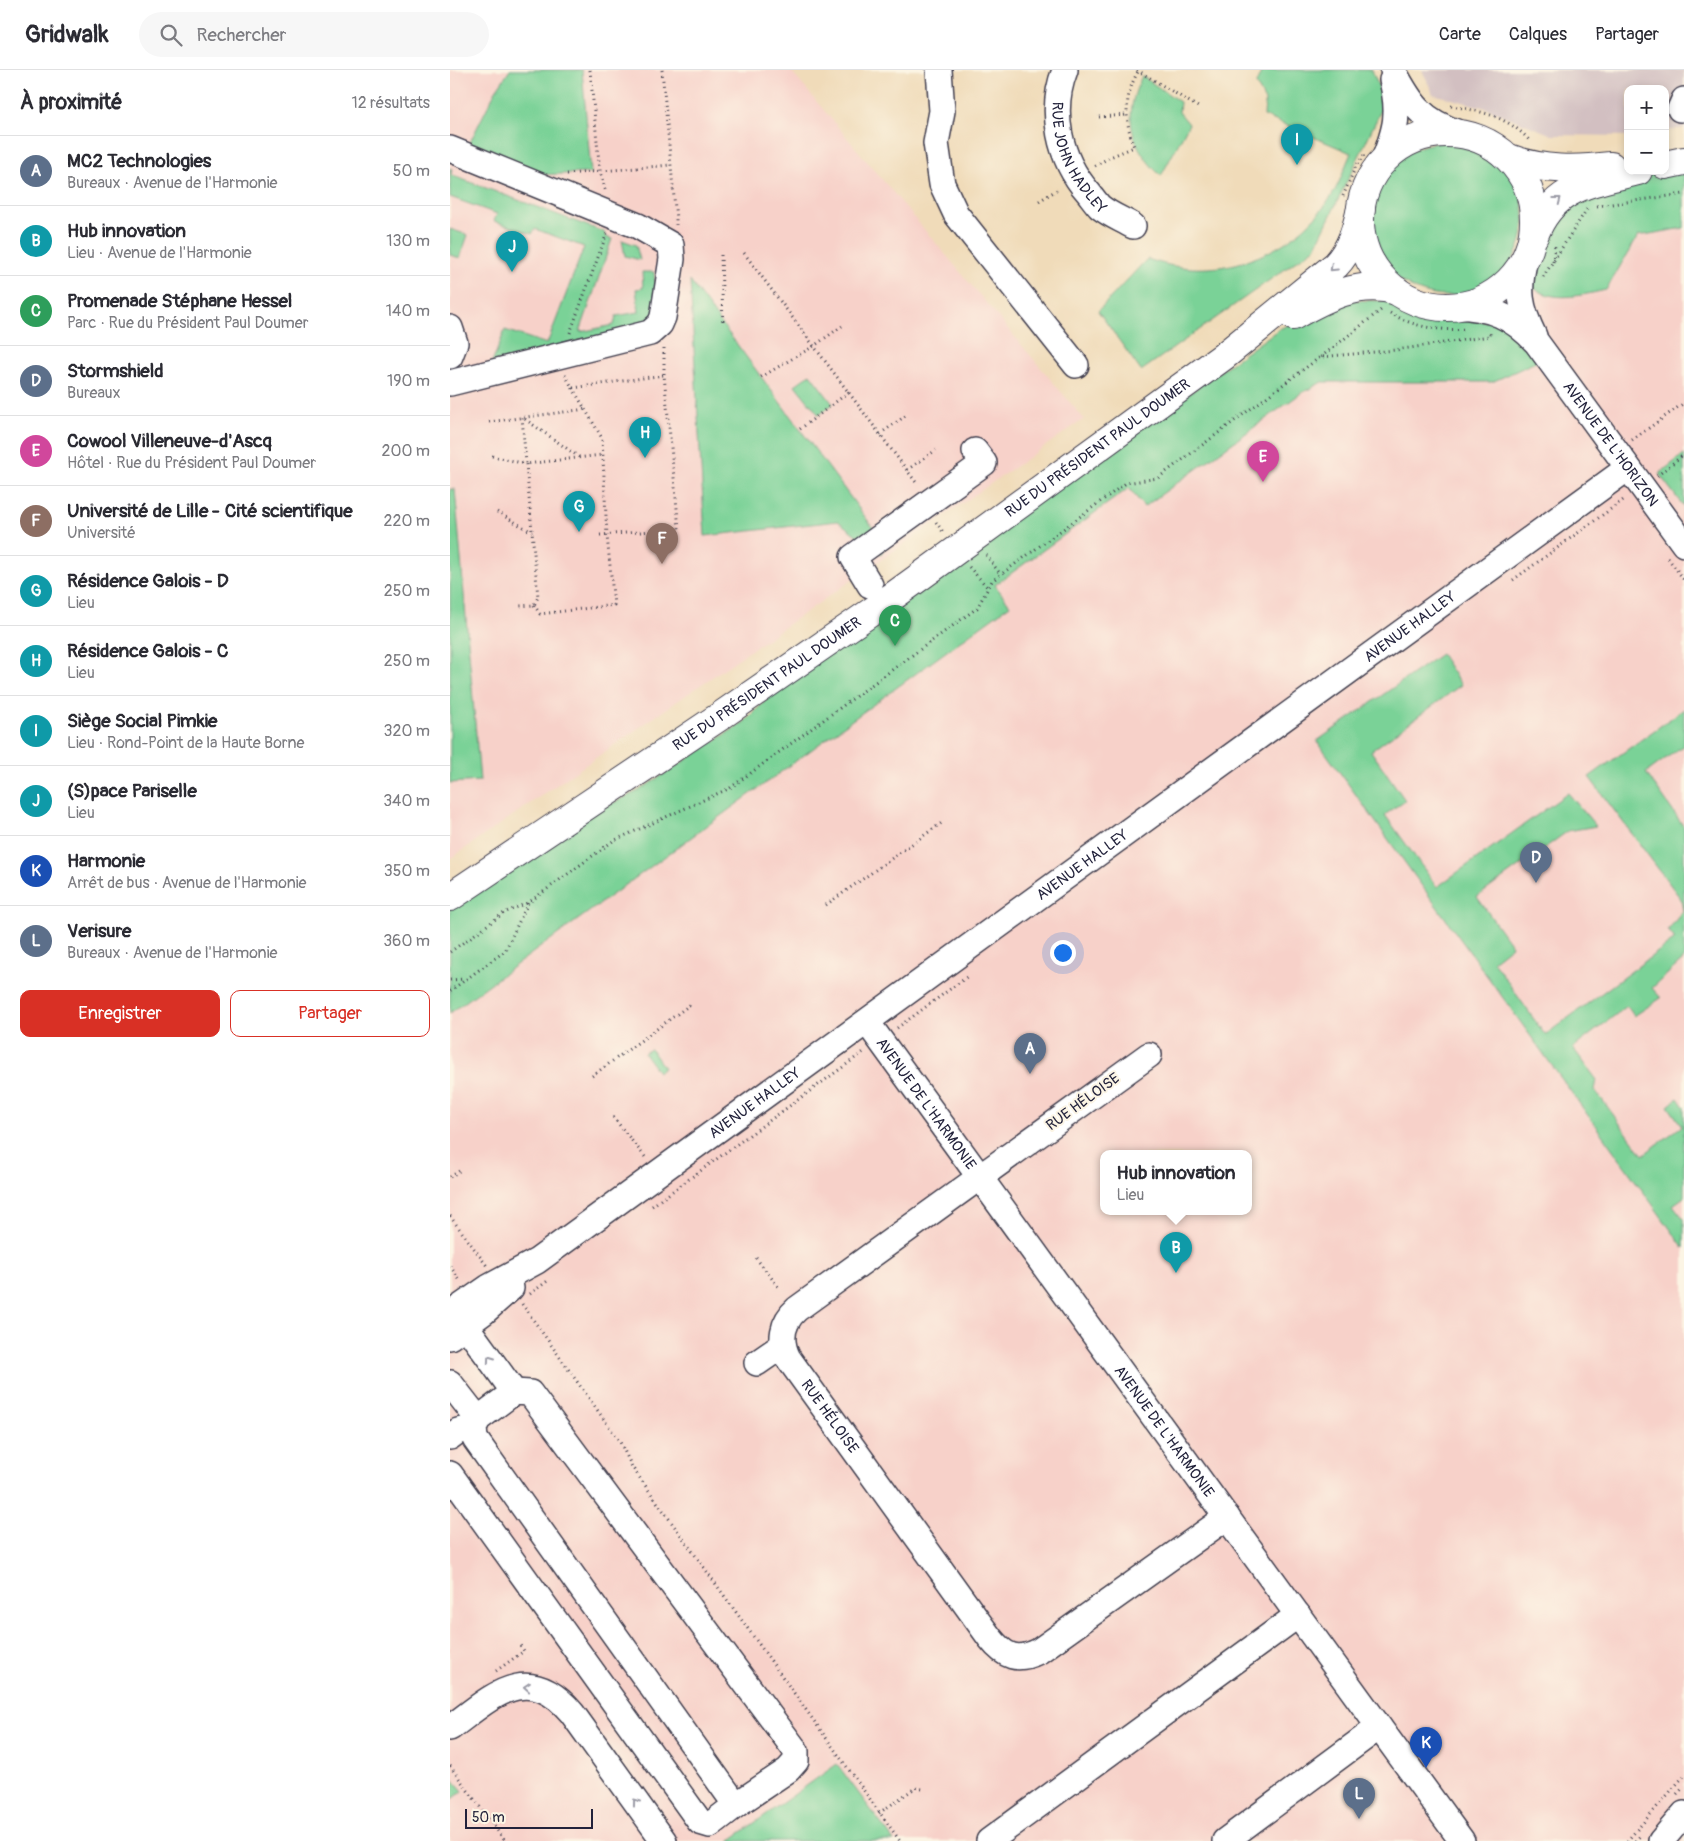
<!DOCTYPE html>
<html lang="fr">
<meta charset="utf-8">
<style>
:root{--surface:#fff;--page:#f7f7f7;--text:#2b2b33;--muted:#7c7c81;--line:#e1e1e2;--accent:#d93025}
body{margin:0;font-family:Pangolin,sans-serif;background:var(--page);color:var(--text)}
.controls{position:absolute;right:15px;top:15px;display:grid;overflow:hidden;border-radius:10px;box-shadow:0 2px 8px #0003}
.controls button{width:45px;height:45px;display:grid;place-items:center;padding:0;border:0;border-bottom:1px solid var(--line);background:var(--surface);color:var(--text);font:25px sans-serif}
.scale{position:absolute;left:15px;bottom:12px;width:128px;box-sizing:border-box;padding-left:5px;border:2px solid #22223b;border-top:0;font-size:14px;line-height:18px;white-space:nowrap;color:#22223b;-webkit-text-stroke:4px #fcf5e5;paint-order:stroke}
.you{position:absolute;left:612px;top:882px;width:18px;height:18px;margin:-12px;border:4px solid #fff;border-radius:50%;background:#1a73e8;box-shadow:0 0 0 8px #1a73e833}
.badge{display:grid;place-items:center;width:32px;height:32px;border-radius:50%;background:var(--accent);color:#fff;font-size:16px;font-weight:700}
.pin{position:absolute;translate:-50% -41px;filter:drop-shadow(0 1px 2px #0008)}
.pin::after{content:'';position:absolute;top:26px;width:18px;height:15px;background:inherit;clip-path:polygon(0 0,100% 0,50% 100%)}
.popup{position:absolute;left:650px;top:1080px;width:152px;height:65px;box-sizing:border-box;display:grid;place-content:center;border-radius:10px;background:var(--surface);filter:drop-shadow(0 1px 4px #0005);font-size:16px;white-space:nowrap;color:var(--muted)}
.popup b{font-size:19px;color:var(--text)}
.popup::after{content:'';position:absolute;left:50%;top:100%;margin-left:-10px;border:10px solid transparent;border-top-color:var(--surface)}
.list{margin:0;padding:0;list-style:none}
h2{display:flex;justify-content:space-between;align-items:center;height:65px;margin:0;padding:0 20px;font-size:21px}
h2 small{font-size:16px;font-weight:400;color:var(--muted)}
.list li{display:grid;grid-template-columns:32px 1fr auto;gap:15px;align-items:center;box-sizing:border-box;height:70px;padding:0 20px;border-top:1px solid var(--line)}
.list b{display:block;font-size:19px;white-space:nowrap}
.list p{margin:0;font-size:16px;white-space:nowrap;color:var(--muted)}
.list em{font-size:16px;font-style:normal;color:var(--muted)}
.actions{display:flex;gap:10px;padding:15px 20px}
.actions a{flex:1;padding:11px 0;border:1px solid var(--accent);border-radius:10px;text-align:center;font-size:18px;color:var(--accent)}
.actions .main{background:var(--accent);color:#fff}
.icon{flex:none;width:28px;height:28px;fill:none;stroke:currentColor;stroke-width:2;stroke-linecap:round;stroke-linejoin:round}
.map{position:relative;flex:none;width:1234px;height:1771px;overflow:hidden}
header{display:flex;align-items:center;gap:30px;box-sizing:border-box;height:70px;padding:0 25px;background:var(--surface);border-bottom:1px solid var(--line)}
header strong{font-size:24px}
nav{display:flex;gap:28px;margin-inline-start:auto;font-size:18px}
.search{width:350px;height:45px;background:var(--page);display:flex;align-items:center;gap:12px;box-sizing:border-box;padding:0 18px;border-radius:28px;color:var(--muted);font-size:19px}
main{display:flex}
aside{flex:1;background:var(--surface)}
.map>svg:first-child{display:block}
.built{fill:#f7d1c9;fill-rule:evenodd}
.industrial{fill:#d2bfc1}
.green{fill:#7ad297;stroke:#4e7a69}
.lines{fill:none;stroke-linecap:round;stroke-linejoin:round}
.minor-casing{stroke:#413e4e;stroke-width:28}
.major-casing{stroke:#413e4e;stroke-width:30}
.path{stroke:#413e4e;stroke-width:3;stroke-dasharray:1 4;stroke-linecap:butt}
.minor{stroke:#fff;stroke-width:25}
.major{stroke:#fff;stroke-width:28}
.oneway{stroke:#9c9ca7}
.labels{text-anchor:middle;dominant-baseline:central;stroke-width:4;stroke-linejoin:round;paint-order:stroke}
.street-label{font-size:15px;fill:#22223b;stroke:#fcf5e5}
</style>
<header>
<strong>Gridwalk</strong>
<div class="search"><svg class="icon" aria-label="search" viewBox="0 0 24 24"><circle cx="10" cy="10" r="6"/><path d="M15 15l6 6"/></svg>Rechercher</div>
<nav><a>Carte</a><a>Calques</a><a>Partager</a></nav>
</header>
<main>
<aside>
<h2>À proximité<small>12 résultats</small></h2>
<ul class="list">
<li><span class="badge" style="background:#5c6f8a">A</span><div><b>MC2 Technologies</b><p>Bureaux · Avenue de l'Harmonie</p></div><em>50 m</em></li>
<li><span class="badge" style="background:#0f9aa8">B</span><div><b>Hub innovation</b><p>Lieu · Avenue de l'Harmonie</p></div><em>130 m</em></li>
<li><span class="badge" style="background:#2e9e5b">C</span><div><b>Promenade Stéphane Hessel</b><p>Parc · Rue du Président Paul Doumer</p></div><em>140 m</em></li>
<li><span class="badge" style="background:#5c6f8a">D</span><div><b>Stormshield</b><p>Bureaux</p></div><em>190 m</em></li>
<li><span class="badge" style="background:#d1479c">E</span><div><b>Cowool Villeneuve-d'Ascq</b><p>Hôtel · Rue du Président Paul Doumer</p></div><em>200 m</em></li>
<li><span class="badge" style="background:#8d6e63">F</span><div><b>Université de Lille ‐ Cité scientifique</b><p>Université</p></div><em>220 m</em></li>
<li><span class="badge" style="background:#0f9aa8">G</span><div><b>Résidence Galois - D</b><p>Lieu</p></div><em>250 m</em></li>
<li><span class="badge" style="background:#0f9aa8">H</span><div><b>Résidence Galois - C</b><p>Lieu</p></div><em>250 m</em></li>
<li><span class="badge" style="background:#0f9aa8">I</span><div><b>Siège Social Pimkie</b><p>Lieu · Rond-Point de la Haute Borne</p></div><em>320 m</em></li>
<li><span class="badge" style="background:#0f9aa8">J</span><div><b>(S)pace Pariselle</b><p>Lieu</p></div><em>340 m</em></li>
<li><span class="badge" style="background:#1a4fb4">K</span><div><b>Harmonie</b><p>Arrêt de bus · Avenue de l'Harmonie</p></div><em>350 m</em></li>
<li><span class="badge" style="background:#5c6f8a">L</span><div><b>Verisure</b><p>Bureaux · Avenue de l'Harmonie</p></div><em>360 m</em></li>
</ul>
<div class="actions"><a class="main">Enregistrer</a><a>Partager</a></div>
</aside>
<div class="map">
<svg width="1234" height="1771" viewBox="0 0 1234 1771">
<rect width="100%" height="100%" fill="#fcf5e5"/>
<filter id="ink" filterUnits="userSpaceOnUse"><feTurbulence type="fractalNoise" baseFrequency=".02" numOctaves="2"/><feDisplacementMap in="SourceGraphic" scale="10" xChannelSelector="R" yChannelSelector="G"/><feConvolveMatrix kernelMatrix="1 2 1 2 8 2 1 2 1" color-interpolation-filters="sRGB"/></filter>
<filter id="wash" filterUnits="userSpaceOnUse"><feTurbulence type="fractalNoise" baseFrequency=".0096" numOctaves="4" result="noise"/><feDisplacementMap in="SourceGraphic" scale="20" xChannelSelector="R" yChannelSelector="G"/><feGaussianBlur stdDeviation="1.12" result="paint"/><feColorMatrix in="noise" values="0 0 0 0 0 0 0 0 0 0 0 0 0 0 0 0 0 1.4 0 .05"/><feComposite in="paint" operator="in"/></filter>
<g filter="url(#wash)">
<rect width="100%" height="100%" fill="#f0dbb9"/>
<path class="built" d="M0,0H340L634,349L0,789Z
M1234,158V1771H0V943L559,536L545,515L679,418L694,437L850,324L872,312H1042L1078,226L1085,219L1094,224L1125,225L1156,220L1188,166ZM654,1084H798V1142H654Z"/>
<path class="industrial" d="M972,0H1234V58L1215,61V19H1178V66L1102,65L1036,38L983,24Z"/>
<path class="green" d="M60,0H132L141,103L85,105L19,74L45,22Z
M812,0H922L935,32L865,178L691,301L648,241L697,189C708,192 719,196 731,197C791,205 853,174 884,122C891,110 895,96 901,83L814,46L815,31L806,14Z
M692,6L730,32L729,42L739,54L711,106C680,76 672,47 692,6Z
M920 149a77 77 0 1 1 154 0a77 77 0 1 1-154 0Z
M0,98L2,99L1,105L154,162L156,167L162,169L130,262L164,255L166,246L189,242L186,219L193,218L192,202H204L208,234L203,253L42,293L55,260L97,274L134,177L85,159L82,164L44,151L47,144L0,127Z
M1234,100V158L1188,166L1156,220C1137,224 1112,231 1093,223C1087,221 1082,217 1076,214L1092,169L1112,134L1198,105Z
M0,159L18,165L10,188L0,185Z
M172,170L186,175L190,190L175,186Z
M240,211L436,475L431,484L388,451L255,466Z
M894,230L942,231L954,238L979,246L1051,253L1090,290L1042,312H872L850,324L694,437L679,418L545,515L560,535L0,943V837L146,741L188,721L294,652L329,617L829,259Z
M360,304L383,334L369,345L345,315Z
M1234,384V437L1209,404Z
M0,419H5L30,711L0,713Z
M991,584L1011,615L921,681L955,730L935,745L987,817L1118,723L1146,756L1118,761L1027,827L1062,876L1043,891L1095,965L1225,869L1218,860L1233,841L1231,829L1139,707L1234,639V675L1196,703L1234,757V889L1202,918L1211,928L1184,946L1177,936L1123,978L1147,1010L1145,1020L1193,1085L1232,1056L1218,1036L1228,1028L1234,1037V1127L1223,1135L1234,1149V1178L867,671Z
M201,979L214,998L208,1002L194,983Z
M387,1694L444,1771H279Z
M0,1706L13,1721L0,1731Z"/>
</g>
<g filter="url(#ink)">
<g class="lines">
<defs>
<g id="minor">
<path d="M489,0L492,41L486,73L492,114L506,144L626,295"/>
<path id="s1" d="M615,0C599,41 609,89 638,122C642,127 646,133 650,137C660,145 673,150 683,156"/>
<path d="M943,0C961,34 972,51 1009,63"/>
<path d="M1230,39L1234,30"/>
<path d="M0,79L188,156L221,175L222,189L213,247L210,254L200,263L0,313"/>
<path d="M934,90C946,58 950,44 942,10"/>
<path d="M1075,189C1067,220 1070,238 1084,266"/>
<path id="s2" d="M1004,236C1041,237 1062,246 1087,273L1234,474"/>
<path d="M0,258L5,273L0,286"/>
<path d="M420,515L403,487L534,393L525,381"/>
<path id="s3" d="M417,952L1012,1771"/>
<path id="s4" d="M699,985L347,1239C332,1252 329,1270 338,1288L540,1568C555,1587 567,1592 589,1581L777,1447"/>
<path id="s5" d="M0,1244L39,1217L87,1191L1178,398"/>
<path d="M16,1256L64,1322"/>
<path d="M0,1267L34,1242L61,1218"/>
<path d="M307,1293L333,1275"/>
<path d="M0,1313L28,1349"/>
<path d="M64,1322L80,1323L346,1681V1691L338,1700L286,1735L25,1369L24,1358L28,1349Z"/>
<path d="M0,1367L8,1361L24,1358"/>
<path d="M0,1404L250,1752L260,1755L286,1735"/>
<path d="M0,1658C42,1627 77,1590 122,1643L214,1771"/>
<path d="M539,1771L848,1545"/>
<path d="M775,1771L929,1657"/>
<path d="M1211,1771L1234,1744"/>
</g>
<g id="major">
<circle cx="997" cy="150" r="87"/>
<path d="M1059,88C1093,101 1126,100 1161,96"/>
<path d="M1215,95L1234,91"/>
<path d="M1084,166C1103,116 1141,113 1188,101"/>
<path d="M843,246C875,228 910,209 947,221"/>
<path id="s6" d="M0,827L269,647L424,540L774,286L886,195C901,179 906,160 911,139"/>
</g>
</defs>
<use href="#minor" class="minor-casing"/>
<use href="#major" class="major-casing"/>
<path class="path" d="M140,0L150,102L156,122
M212,0L226,149V155
M687,0L748,37
M1001,36C1032,41 1059,47 1080,71
M649,47L676,45
M645,96L660,87L684,77C674,49 674,25 689,0
M117,104L221,95
M893,126L906,96L914,85
M589,131L610,118
M1147,136L1234,124
M294,183L468,415
M271,185L273,255
M1103,192L1105,175
M1093,207L1137,139
M940,243C964,257 988,261 1015,259
M120,263L157,163
M871,287L931,240
M311,307L364,276L392,256
M123,318L214,305
M39,352L136,339
M350,359L399,322
M430,364L458,344
M1182,370L1234,333
M42,386L76,394L88,527L84,535L69,536
M129,387L72,347L76,394L152,385
M457,400L486,380
M1207,406L1234,384
M47,442L82,462
M486,452L493,462
M150,465L229,459L214,305V278
M536,485L551,505
M1218,488L1234,510
M519,497L538,518
M1063,510L1176,428
M84,535L90,544L164,535L157,466L152,368L115,305
M376,835L493,752
M0,882L54,843L77,833
M0,910L14,909
M0,921L55,881L78,833L163,771L280,718L527,538L542,511L676,413L708,408L870,287L946,280L1040,266V261
M447,958L518,906
M142,1006L241,934
M163,1047L195,1087
M0,1107L12,1099
M202,1136L415,981
M0,1146L37,1196
M306,1188L330,1219
M0,1196L11,1212
M80,1224L99,1210
M72,1234L170,1372L182,1397L450,1771
M46,1601L74,1581L70,1575
M0,1696L55,1771
M1227,1724L1234,1717
M429,1743L465,1718L473,1719
M1177,1771L1234,1706
M1185,1771L1192,1764"/>
<use href="#minor" class="minor"/>
<use href="#major" class="major"/>
</g>
<defs><path id="oneway-chevron" d="M-2-3.5L2.5 0L-2 3.5" fill="none" stroke-width="1.6" stroke-linecap="round" stroke-linejoin="round" transform="scale(1.25)"/></defs>
<g class="oneway">
<use href="#oneway-chevron" transform="translate(1108 130) rotate(-38)"/>
<use href="#oneway-chevron" transform="translate(883 198) rotate(136)"/>
<use href="#oneway-chevron" transform="translate(40 1289) rotate(-125)"/>
<use href="#oneway-chevron" transform="translate(77 1617) rotate(-175)"/>
<use href="#oneway-chevron" transform="translate(186 1732) rotate(-126)"/>
</g>
</g>
<g class="labels">
<g class="street-label">
<text stroke="none"><textPath href="#s1" startOffset="94">RUE JOHN HADLEY</textPath></text>
<text stroke="none"><textPath href="#s2" startOffset="219">AVENUE DE L'HORIZON</textPath></text>
<text stroke="none"><textPath href="#s6" startOffset="788">RUE DU PRÉSIDENT PAUL DOUMER</textPath></text>
<text stroke="none"><textPath href="#s5" startOffset="1181">AVENUE HALLEY</textPath></text>
<text stroke="none"><textPath href="#s6" startOffset="382">RUE DU PRÉSIDENT PAUL DOUMER</textPath></text>
<text stroke="none"><textPath href="#s5" startOffset="776">AVENUE HALLEY</textPath></text>
<text transform="translate(633 1032) rotate(-36)">RUE HÉLOISE</text>
<text stroke="none"><textPath href="#s5" startOffset="371">AVENUE HALLEY</textPath></text>
<text stroke="none"><textPath href="#s3" startOffset="101">AVENUE DE L'HARMONIE</textPath></text>
<text stroke="none"><textPath href="#s4" startOffset="560">RUE HÉLOISE</textPath></text>
<text stroke="none"><textPath href="#s3" startOffset="506">AVENUE DE L'HARMONIE</textPath></text>
</g>
</g>
</svg>
<div class="controls">
<button>+</button>
<button>−</button>
</div>
<div class="scale">50 m</div>
<div class="you"></div>
<div class="pin badge" style="left:580px;top:1004px;background:#5c6f8a">A</div>
<div class="pin badge" style="left:726px;top:1203px;background:#0f9aa8">B</div>
<div class="popup"><b>Hub innovation</b>Lieu</div>
<div class="pin badge" style="left:445px;top:576px;background:#2e9e5b">C</div>
<div class="pin badge" style="left:1086px;top:813px;background:#5c6f8a">D</div>
<div class="pin badge" style="left:813px;top:412px;background:#d1479c">E</div>
<div class="pin badge" style="left:212px;top:494px;background:#8d6e63">F</div>
<div class="pin badge" style="left:129px;top:462px;background:#0f9aa8">G</div>
<div class="pin badge" style="left:195px;top:388px;background:#0f9aa8">H</div>
<div class="pin badge" style="left:847px;top:95px;background:#0f9aa8">I</div>
<div class="pin badge" style="left:62px;top:202px;background:#0f9aa8">J</div>
<div class="pin badge" style="left:976px;top:1698px;background:#1a4fb4">K</div>
<div class="pin badge" style="left:909px;top:1749px;background:#5c6f8a">L</div>
</div>
</main>
